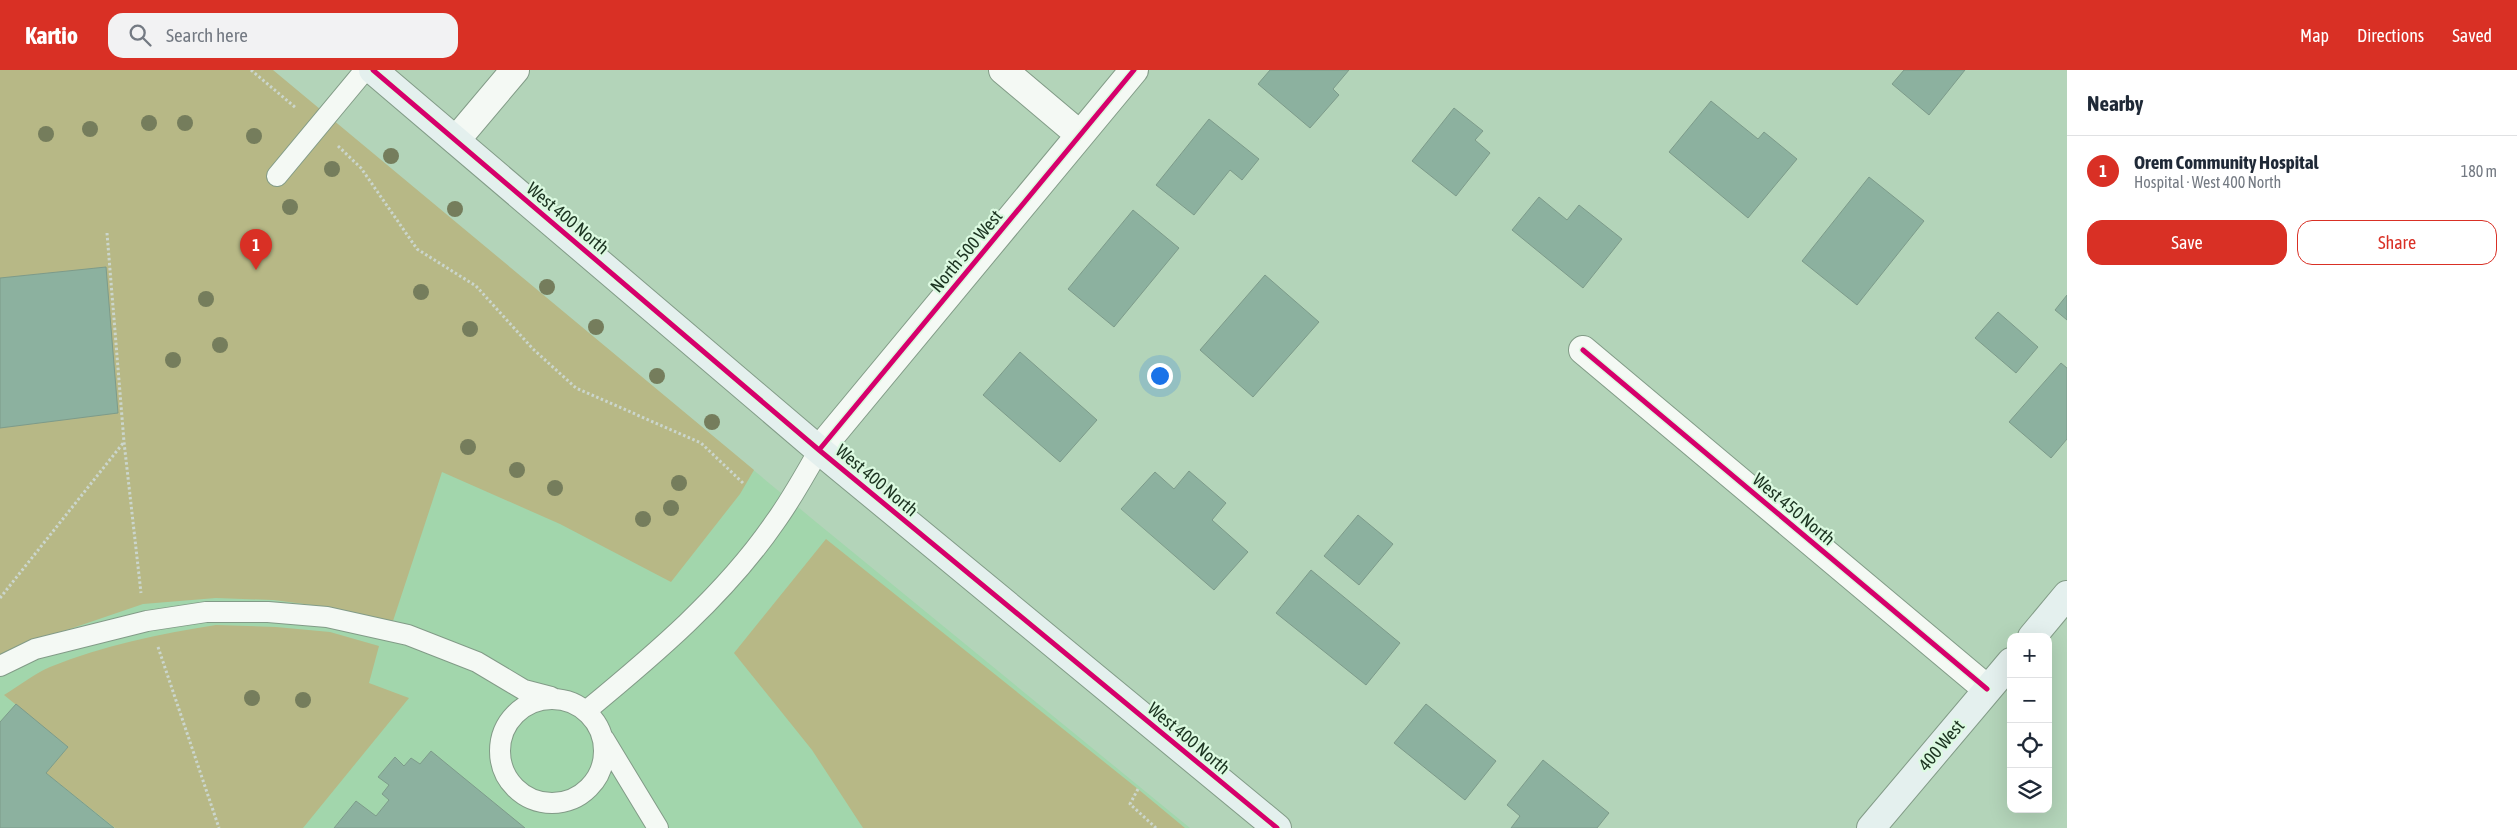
<!DOCTYPE html>
<meta charset="utf-8">
<style>
:root{--surface:#fff;--page:#f2f2f3;--text:#1f2937;--muted:#747a83;--line:#e0e1e3;--accent:#d93025}
body{margin:0;font-family:"Asap Condensed",sans-serif;background:var(--page);color:var(--text)}
.controls{position:absolute;right:15px;bottom:15px;display:grid;overflow:hidden;border-radius:10px;box-shadow:0 5px 20px #0002}
.controls button{width:45px;height:45px;display:grid;place-items:center;padding:0;border:0;border-bottom:1px solid var(--line);background:var(--surface);color:var(--text);font:25px sans-serif}
.you{position:absolute;left:1159px;top:305px;width:18px;height:18px;margin:-12px;border:4px solid #fff;border-radius:50%;background:#1a73e8;box-shadow:0 0 0 8px #1a73e833}
.badge{display:grid;place-items:center;width:32px;height:32px;border-radius:50%;background:var(--accent);color:#fff;font-size:16px;font-weight:700}
.pin{position:absolute;translate:-50% -41px;filter:drop-shadow(0 1px 2px #0008)}
.pin::after{content:'';position:absolute;top:26px;width:18px;height:15px;background:inherit;clip-path:polygon(0 0,100% 0,50% 100%)}
.list{margin:0;padding:0;list-style:none}
h2{display:flex;justify-content:space-between;align-items:center;height:65px;margin:0;padding:0 20px;font-size:21px}
h2 small{font-size:16px;font-weight:400;color:var(--muted)}
.list li{display:grid;grid-template-columns:32px 1fr auto;gap:15px;align-items:center;box-sizing:border-box;height:70px;padding:0 20px;border-top:1px solid var(--line)}
.list b{display:block;font-size:19px;white-space:nowrap}
.list p{margin:0;font-size:16px;white-space:nowrap;color:var(--muted)}
.list em{font-size:16px;font-style:normal;color:var(--muted)}
.actions{display:flex;gap:10px;padding:15px 20px}
.actions a{flex:1;padding:11px 0;border:1px solid var(--accent);border-radius:15px;text-align:center;font-size:18px;color:var(--accent)}
.actions .main{background:var(--accent);color:#fff}
.icon{flex:none;width:28px;height:28px;fill:none;stroke:currentColor;stroke-width:2;stroke-linecap:round;stroke-linejoin:round}
.map{position:relative;flex:none;width:2067px;height:758px;overflow:hidden}
header{display:flex;align-items:center;gap:30px;box-sizing:border-box;height:70px;padding:0 25px;background:var(--accent);color:#fff}
header strong{font-size:24px}
nav{display:flex;gap:28px;margin-inline-start:auto;font-size:18px}
.search{width:350px;height:45px;background:var(--page);display:flex;align-items:center;gap:12px;box-sizing:border-box;padding:0 18px;border-radius:15px;color:var(--muted);font-size:19px}
main{display:flex}
aside{flex:1;background:var(--surface)}
.map>svg:first-child{display:block}
.built{fill:#a2d6ac}
.green{fill:#b7b886}
.building{fill:#8cb19f;stroke:#7d9b8a}
.lines{fill:none;stroke-linecap:round;stroke-linejoin:round}
.service-casing{stroke:#829b87;stroke-width:22}
.minor-casing{stroke:#829b87;stroke-width:30}
.secondary-casing{stroke:#829b87;stroke-width:30}
.path{stroke:#cbd6cd;stroke-width:3;stroke-dasharray:2.5 2.5;stroke-linecap:butt}
.service{stroke:#f4f9f4;stroke-width:20}
.minor{stroke:#f4f9f4;stroke-width:28}
.secondary{stroke:#e4f0ee;stroke-width:28}
.cycleway-casing{stroke:#dcfae1;stroke-width:8}
.cycleway{stroke:#d6006c;stroke-width:5}
.tree{fill:#757d5c}
.labels{text-anchor:middle;dominant-baseline:central;stroke-width:4.5;stroke-linejoin:round;paint-order:stroke}
.street-label{font-size:18px;fill:#1b3320;stroke:#dcfae1}
</style>
<header>
<strong>Kartio</strong>
<div class="search"><svg class="icon" aria-label="search" viewBox="0 0 24 24"><circle cx="10" cy="10" r="6"/><path d="M15 15l6 6"/></svg>Search here</div>
<nav><a>Map</a><a>Directions</a><a>Saved</a></nav>
</header>
<main>
<div class="map">
<svg width="2067" height="758" viewBox="0 0 2067 758">
<rect width="100%" height="100%" fill="#b3d4b9"/>
<path class="built" d="M0,0H272L816,452L1190,758H0Z"/>
<path class="green" d="M0,0H273L754,400L740,424L671,512L560,454L442,402L393,551L320,536L273,530L216,528L143,534L29,573L0,586Z
M826,469L1138,719L1185,758H863L812,680L734,583Z
M216,555L276,557L330,562L379,576L369,613L409,628L303,758H115L46,703L68,677L4,625C19,616 34,604 50,597C104,575 159,564 216,555Z"/>
<path class="building" d="M1270,0H1349L1333,19L1339,25L1310,58L1258,14Z
M1904,0H1965L1929,45L1892,14Z
M1711,31L1758,69L1764,62L1797,89L1748,148L1669,82Z
M1454,38L1483,61L1475,70L1490,83L1456,126L1412,91Z
M1209,49L1259,89L1242,110L1230,100L1194,145L1156,115Z
M1869,107L1924,151L1857,235L1802,191Z
M1539,127L1567,150L1579,135L1622,169L1583,218L1512,160Z
M1133,140L1179,178L1114,257L1068,219Z
M106,197L118,343L0,358V208Z
M1265,205L1319,252L1253,327L1200,280Z
M2067,225V250L2055,240Z
M1998,242L2038,277L2016,303L1975,268Z
M1020,282L1097,350L1060,392L983,325Z
M2061,293L2067,298V369L2051,388L2009,352Z
M1189,401L1226,433L1212,450L1248,482L1214,520L1121,439L1155,402L1174,419Z
M1358,445L1393,474L1359,515L1324,486Z
M1311,500L1400,573L1366,615L1276,543Z
M16,634L68,677L46,703L114,758H0V652Z
M1426,634L1496,691L1465,730L1394,673Z
M431,681L525,758H334L356,731L376,746L389,730L382,724L389,715L378,707L395,687L404,696L411,688L420,694Z
M1543,690L1609,743L1597,758H1511L1520,746L1507,735Z"/>
<g class="lines">
<defs>
<path id="service" d="M277,106L365,0
M0,596L35,579L147,551L206,542H268L327,547L408,565L477,592L524,620L551,627
M500 681a52 52 0 1 1 104 0a52 52 0 1 1-104 0Z
M586,641C654,585 725,525 775,452C791,430 805,405 819,380
M604,669L658,758"/>
<path id="minor" d="M1003,0L1080,65
M456,70L515,0
M1583,280L1987,619
M819,380L1134,0"/>
<path id="secondary" d="M373,0L819,380L1277,758
M2032,567L2067,525
M1871,758L2011,592"/>
</defs>
<use href="#service" class="service-casing"/>
<use href="#minor" class="minor-casing"/>
<use href="#secondary" class="secondary-casing"/>
<path class="path" d="M251,0L296,38
M338,76L361,98L417,179L476,216L533,279L576,318L701,373L743,413
M107,163L124,372L141,523
M0,528L124,372
M158,577L219,758
M1138,719L1130,734L1156,758"/>
<use href="#service" class="service"/>
<use href="#minor" class="minor"/>
<use href="#secondary" class="secondary"/>
<defs>
<path id="cycleway" d="M373,0L819,380L1277,758
M1583,280L1987,619
M819,380L1134,0"/>
</defs>
<use href="#cycleway" class="cycleway-casing"/>
<use href="#cycleway" class="cycleway"/>
</g>
<g class="tree">
<circle cx="149" cy="53" r="8"/>
<circle cx="185" cy="53" r="8"/>
<circle cx="90" cy="59" r="8"/>
<circle cx="46" cy="64" r="8"/>
<circle cx="254" cy="66" r="8"/>
<circle cx="391" cy="86" r="8"/>
<circle cx="332" cy="99" r="8"/>
<circle cx="290" cy="137" r="8"/>
<circle cx="455" cy="139" r="8"/>
<circle cx="547" cy="217" r="8"/>
<circle cx="421" cy="222" r="8"/>
<circle cx="206" cy="229" r="8"/>
<circle cx="596" cy="257" r="8"/>
<circle cx="470" cy="259" r="8"/>
<circle cx="220" cy="275" r="8"/>
<circle cx="173" cy="290" r="8"/>
<circle cx="657" cy="306" r="8"/>
<circle cx="712" cy="352" r="8"/>
<circle cx="468" cy="377" r="8"/>
<circle cx="517" cy="400" r="8"/>
<circle cx="679" cy="413" r="8"/>
<circle cx="555" cy="418" r="8"/>
<circle cx="671" cy="438" r="8"/>
<circle cx="643" cy="449" r="8"/>
<circle cx="252" cy="628" r="8"/>
<circle cx="303" cy="630" r="8"/>
</g>
<g class="labels">
<g class="street-label">
<text transform="translate(568 148) rotate(40)">West 400 North</text>
<text transform="translate(966 181) rotate(-50)">North 500 West</text>
<text transform="translate(877 410) rotate(40)">West 400 North</text>
<text transform="translate(1794 439) rotate(40)">West 450 North</text>
<text transform="translate(1189 668) rotate(40)">West 400 North</text>
<text transform="translate(1941 675) rotate(-50)">400 West</text>
</g>
</g>
</svg>
<div class="controls">
<button>+</button>
<button>−</button>
<button><svg class="icon" aria-label="locate" viewBox="0 0 24 24"><circle cx="12" cy="12" r="6"/><path d="M12 2v4M12 18v4M2 12h4M18 12h4"/></svg></button>
<button><svg class="icon" aria-label="layers" viewBox="0 0 24 24"><path d="M12 4l9 5-9 5-9-5zM3 14l9 5 9-5"/></svg></button>
</div>
<div class="you"></div>
<div class="pin badge" style="left:256px;top:200px">1</div>
</div>
<aside>
<h2>Nearby<small></small></h2>
<ul class="list">
<li><span class="badge">1</span><div><b>Orem Community Hospital</b><p>Hospital · West 400 North</p></div><em>180 m</em></li>
</ul>
<div class="actions"><a class="main">Save</a><a>Share</a></div>
</aside>
</main>
